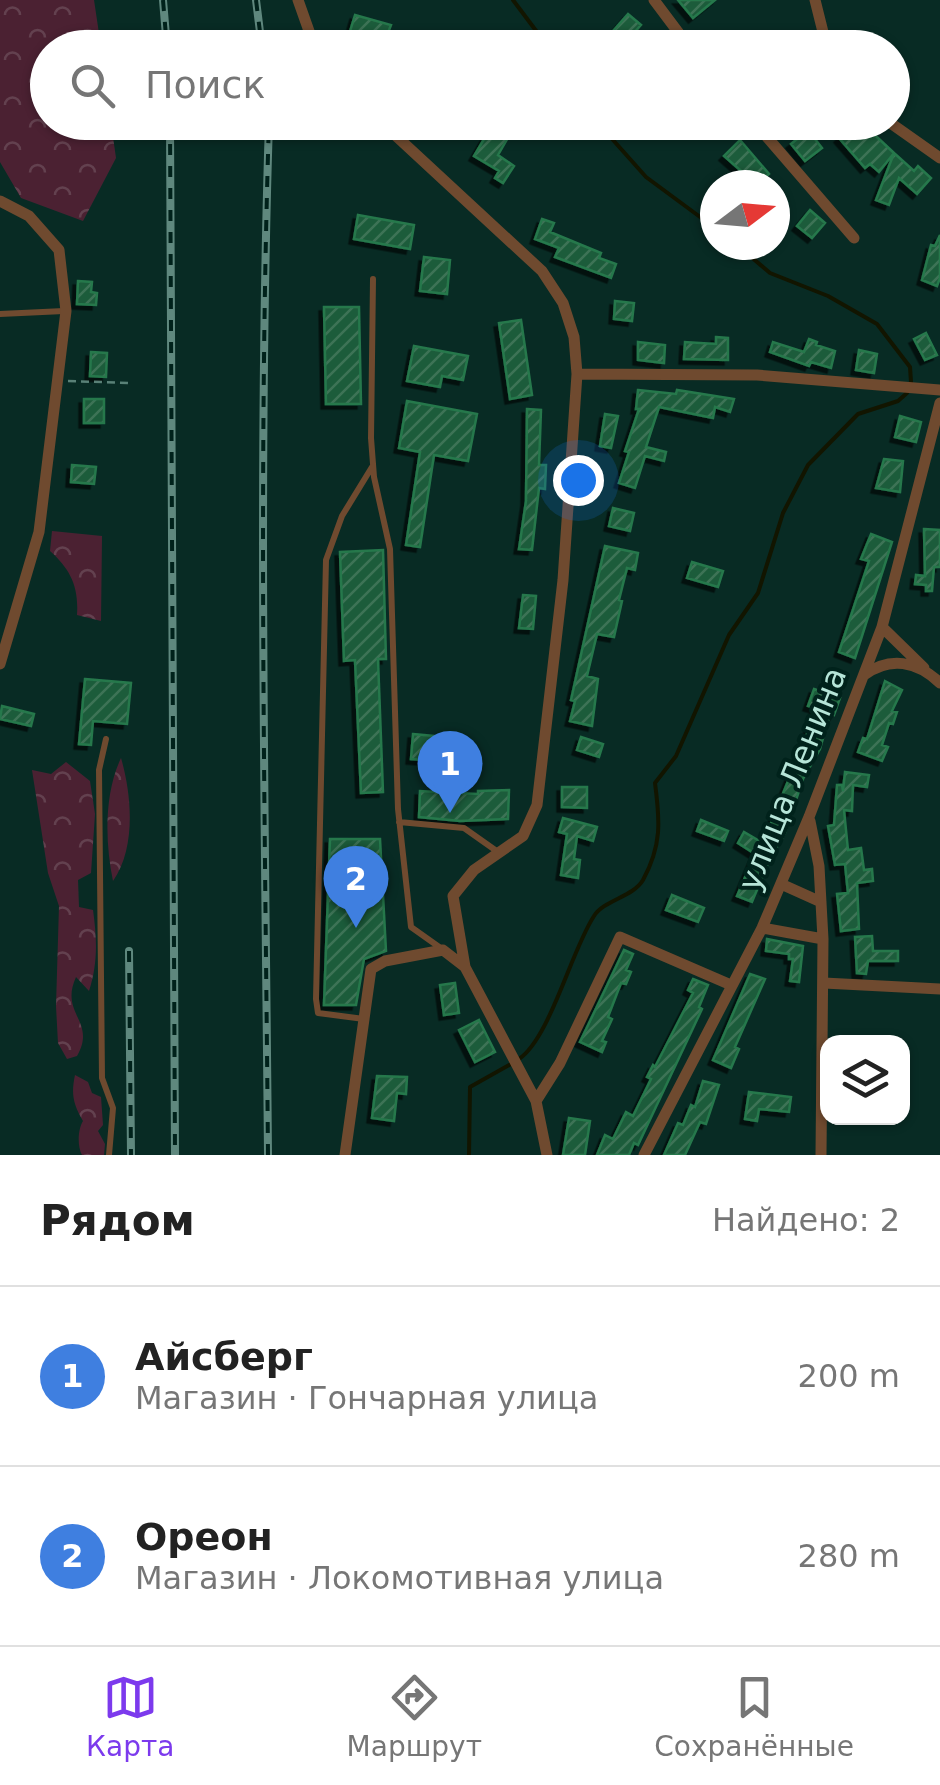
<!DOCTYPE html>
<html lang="ru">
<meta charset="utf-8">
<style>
:root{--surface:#fff;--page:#f6f6f6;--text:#222;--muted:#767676;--line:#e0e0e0;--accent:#7c3aed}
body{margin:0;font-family:"DejaVu Sans",sans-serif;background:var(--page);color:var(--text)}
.controls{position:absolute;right:30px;bottom:30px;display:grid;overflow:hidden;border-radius:20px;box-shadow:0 2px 8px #0004}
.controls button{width:90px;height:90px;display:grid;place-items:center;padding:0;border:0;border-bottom:2px solid var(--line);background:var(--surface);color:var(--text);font:50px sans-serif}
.compass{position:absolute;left:700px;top:170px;width:90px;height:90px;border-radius:50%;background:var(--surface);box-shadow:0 2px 8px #0004;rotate:74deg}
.you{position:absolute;left:578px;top:480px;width:35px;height:35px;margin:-25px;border:8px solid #fff;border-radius:50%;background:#1a73e8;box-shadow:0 0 0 15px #1a73e833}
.badge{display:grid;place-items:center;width:65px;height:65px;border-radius:50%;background:var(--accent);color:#fff;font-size:32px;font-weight:700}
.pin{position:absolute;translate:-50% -82px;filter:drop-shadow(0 2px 5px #0008)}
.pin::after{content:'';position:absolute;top:52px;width:35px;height:30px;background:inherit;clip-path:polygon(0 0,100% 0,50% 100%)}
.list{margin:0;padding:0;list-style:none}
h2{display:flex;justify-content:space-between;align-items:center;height:130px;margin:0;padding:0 40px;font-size:42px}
h2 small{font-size:32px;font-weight:400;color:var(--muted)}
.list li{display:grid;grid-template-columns:65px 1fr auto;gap:30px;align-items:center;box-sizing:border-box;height:180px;padding:0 40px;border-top:2px solid var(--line)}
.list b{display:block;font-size:38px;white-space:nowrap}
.list p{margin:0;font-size:32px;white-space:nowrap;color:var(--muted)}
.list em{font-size:32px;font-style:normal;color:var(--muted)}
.icon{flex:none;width:55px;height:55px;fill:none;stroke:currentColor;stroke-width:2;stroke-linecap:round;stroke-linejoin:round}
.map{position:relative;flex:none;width:940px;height:1155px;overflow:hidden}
.search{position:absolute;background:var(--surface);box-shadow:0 2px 8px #0004;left:30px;right:30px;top:30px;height:110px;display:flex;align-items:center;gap:25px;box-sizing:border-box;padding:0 35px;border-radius:55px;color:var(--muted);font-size:38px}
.sheet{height:490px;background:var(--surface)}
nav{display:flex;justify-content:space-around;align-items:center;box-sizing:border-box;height:140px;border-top:2px solid var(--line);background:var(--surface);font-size:28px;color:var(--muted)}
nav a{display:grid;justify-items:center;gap:5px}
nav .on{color:var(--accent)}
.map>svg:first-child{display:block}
.forest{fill:url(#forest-crowns)}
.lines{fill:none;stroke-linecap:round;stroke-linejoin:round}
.stream{stroke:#121500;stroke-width:4}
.building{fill:url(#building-hatch);stroke:#25784c;stroke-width:2.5;filter:url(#shadow)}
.path{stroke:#598177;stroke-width:2.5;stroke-dasharray:8 5;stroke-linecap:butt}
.lane{stroke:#6f4a2f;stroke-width:6}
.street{stroke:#6f4a2f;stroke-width:11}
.rail-casing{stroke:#5f887e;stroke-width:8}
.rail{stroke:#00221b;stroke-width:4;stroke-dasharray:11;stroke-linecap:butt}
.labels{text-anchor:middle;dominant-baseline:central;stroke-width:8;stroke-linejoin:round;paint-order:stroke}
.street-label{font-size:32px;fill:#b6e5d8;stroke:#00221b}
</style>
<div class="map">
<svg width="940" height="1155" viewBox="0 0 940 1155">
<defs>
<pattern id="forest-crowns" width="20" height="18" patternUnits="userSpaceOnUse" patternTransform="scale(2.5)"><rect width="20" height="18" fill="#4b2132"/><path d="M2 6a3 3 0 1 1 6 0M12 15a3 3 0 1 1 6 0" fill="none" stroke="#63414f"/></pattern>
<pattern id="building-hatch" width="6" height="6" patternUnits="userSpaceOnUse" patternTransform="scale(2.5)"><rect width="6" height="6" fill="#1f5c3b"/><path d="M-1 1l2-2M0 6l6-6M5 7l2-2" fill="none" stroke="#3d7357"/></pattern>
<filter id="shadow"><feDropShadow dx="-4.5" dy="4.5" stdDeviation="0" flood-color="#0009"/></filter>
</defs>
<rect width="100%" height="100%" fill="#082b24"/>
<path class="forest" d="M0,0H94L101,47L48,48V122L111,123L116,158L83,221L21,198L0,162Z
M52,531L102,536L101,621L77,615C79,586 70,569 50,551Z
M121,758C132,796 136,848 113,881C105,842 104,794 121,758Z
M66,762L90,781L95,814L91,873L78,880L79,907L93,910C97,939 98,963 89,991L76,977C59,1014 97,1021 77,1056L67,1059L58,1043L56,1006L59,906L48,873L32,770L51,774Z
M75,1075L88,1082L92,1093L101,1097L103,1125L98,1131L105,1144L104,1155H82C77,1146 78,1129 83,1121C73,1104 71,1094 75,1075Z"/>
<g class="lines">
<path class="stream" d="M513,0L549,48
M597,122L646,177L715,228
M737,245L770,273L828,296L877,324L910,367L911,382
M519,1059C550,1038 571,951 594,916C604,900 633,897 643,880C662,845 660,821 655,783L676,756L729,635L758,593L783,513L808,465L858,414L898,401L907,393
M469,1155L470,1087L511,1064"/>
</g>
<path class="building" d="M678,0H715L693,18Z
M628,14L641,25L626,42L613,31Z
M355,15L391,25L384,43L365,35L361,48H345Z
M494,122H517L498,155L514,166L503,183L495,178L499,171L474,156Z
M863,124L894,153L879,172L870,164L865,168L839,138L852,126L856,130Z
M808,130L822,148L805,161L791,144Z
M740,140L769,174L757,185L724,156Z
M894,153L914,171L918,166L931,178L917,194L899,178L889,205L876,200Z
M810,210L825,223L812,238L797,226Z
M358,215L414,225L410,249L354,239Z
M542,219L554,223L550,232L601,253L599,258L616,264L611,278L555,257L559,248L535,239Z
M940,235V278L937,286L922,280L931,245L935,246Z
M424,257L450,260L447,294L420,291Z
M78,281L92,282L91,292L97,293L96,305L77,304Z
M615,301L634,303L632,321L614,319Z
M324,307H359L361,404H326Z
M521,320L532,395L510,399L499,323Z
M926,333L937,355L925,360L914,339Z
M716,337L728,338V360L684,359L685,342L716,344Z
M809,339L817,342L816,345L835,351L831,368L811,362L809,366L770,352L773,342L804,352Z
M638,342L665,345L664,363L638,360Z
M414,346L468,356L463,380L442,376L440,387L407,381Z
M859,350L877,354L874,373L856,370Z
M91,352L107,353L106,377L90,376Z
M638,390L676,394L677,390L734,399L730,412L715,407L713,418L659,407L646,447L666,452L664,461L645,456L635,488L619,483L629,452L625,451L639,409H636Z
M84,399H104V423H84Z
M407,401L477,414L468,461L434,455L420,547L406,545L420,452L399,448Z
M527,409L541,410L539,465H546L545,489L539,488L532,550L519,549L526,501Z
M605,414L618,416L611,448L600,446Z
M900,416L921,422L916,442L895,437Z
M884,459L903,461L900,492L876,488Z
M72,465L96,467L94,484L71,482Z
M613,508L634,513L630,531L609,526Z
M924,529L940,530V567H934L932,591H926V585L915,584L916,575L925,576Z
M871,534L892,542L855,658L839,652L869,561L861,559Z
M605,546L638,553L635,570L627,568L619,600L622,601L614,637L597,634L587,676L598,679L592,726L570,721L575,701L571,700Z
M383,550L386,659H378L383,792L361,793L355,660L344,661L340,552Z
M692,562L723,571L718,587L687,578Z
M523,595L536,596L533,629L519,628Z
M85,679L131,683L127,724L93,721L91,745L79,744Z
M885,681L902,690L892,711L897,712L893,724L889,723L882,745L888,747L882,761L858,752L863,738L867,739Z
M814,689L840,698L834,715L830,713L820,749L803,779L785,833L769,861L752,902L737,896L755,854L738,843L744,832L763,843L807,734L815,708L808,706Z
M2,706L34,714L31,726L0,719Z
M413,734L466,739L464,763L411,759Z
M581,737L603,744L599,757L577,750Z
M845,772L869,775L867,787L853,785L852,811L844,810L848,850L861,848L864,870L872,869L873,881L857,883L859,929L841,931L837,894L848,893L845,864L835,865L828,826L834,825L837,785H842L843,791Z
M562,787H587V808L562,807Z
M509,790L508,819L460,821L419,817L420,791L478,794V791Z
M563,818L597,827L593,841L577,836L574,859L580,860L578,878L561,875L567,834L559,832Z
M701,820L728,831L724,841L697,831Z
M330,839H380L386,951L364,959L356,1005H324Z
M672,895L704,908L698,922L666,910Z
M872,936L873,951H898V961H868L866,974L857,973L855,937Z
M767,939L803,946L799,982L790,981L793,959H789V954L766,951Z
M624,950L633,954L626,970L631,972L626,984L621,983L608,1017L612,1019L602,1041L606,1042L602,1052L580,1042Z
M750,974L765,979L735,1047L739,1049L731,1068L713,1060Z
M693,979L708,985L699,1007L702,1009L638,1145L634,1143L629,1155H597L605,1135L613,1139L626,1112L633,1116L651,1079L647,1077L653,1065L655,1067L693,993L688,990Z
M455,983L459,1013L444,1015L440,985Z
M479,1020L495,1052L475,1062L459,1030Z
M377,1076L407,1077L406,1094L397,1093L394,1121L372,1118Z
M703,1081L719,1085L706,1124L700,1122L685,1155H664L678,1123L683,1125L691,1105L695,1107Z
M749,1092L791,1097L789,1112L759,1109L757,1121L745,1119Z
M569,1118L590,1121L585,1155H563Z"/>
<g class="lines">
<path class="path" d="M68,381L130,383"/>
<path class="lane" d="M373,279L371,438L374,477L390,549L398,809L411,927L442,949
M0,314L64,311
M106,739L99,770L102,1078L113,1108L109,1155
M399,822L464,828L498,852
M364,1019L318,1013L316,999L326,560L342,516L372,467"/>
<path class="street" d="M298,0L315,48
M654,0L690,48
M815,0L827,48
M381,122L542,271L563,303L574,337L577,374L563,580L537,805L523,836L474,870L453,896L465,967L536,1101L547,1155
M754,122L854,238
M889,122L940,158
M0,201L29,216L59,250L66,311L39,532L0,664
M577,374L757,375L940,390
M882,627L924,668
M864,675C890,656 917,661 940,683
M810,821L819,866L823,939L821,1155
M781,884L821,902
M762,928L823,939
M824,983L940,989
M536,1101L560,1063L620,937L731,985
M345,1155L371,969L385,961L443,950L465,967
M644,1155L762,928L809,817L882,627L940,403"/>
<defs>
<path id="rail" d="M163,0L167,48
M256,0L262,48
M170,122L175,1155
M129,951L131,1155
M268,1155C265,811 258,466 269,122"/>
</defs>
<use href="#rail" class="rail-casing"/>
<use href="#rail" class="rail"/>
</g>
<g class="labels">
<g class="street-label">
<text transform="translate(792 779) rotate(-68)">улица Ленина</text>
</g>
</g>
</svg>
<div class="controls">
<button><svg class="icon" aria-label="layers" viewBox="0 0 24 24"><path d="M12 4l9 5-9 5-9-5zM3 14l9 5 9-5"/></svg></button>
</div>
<svg class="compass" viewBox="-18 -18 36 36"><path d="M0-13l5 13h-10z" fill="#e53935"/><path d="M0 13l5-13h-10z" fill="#767676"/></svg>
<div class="you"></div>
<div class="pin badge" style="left:450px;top:813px;background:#3f7fe0">1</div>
<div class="pin badge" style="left:356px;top:928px;background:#3f7fe0">2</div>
<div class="search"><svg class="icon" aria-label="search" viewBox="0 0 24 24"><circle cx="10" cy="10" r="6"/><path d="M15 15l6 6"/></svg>Поиск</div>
</div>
<section class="sheet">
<h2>Рядом<small>Найдено: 2</small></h2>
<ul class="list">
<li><span class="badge" style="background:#3f7fe0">1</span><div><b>Айсберг</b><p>Магазин · Гончарная улица</p></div><em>200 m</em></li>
<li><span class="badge" style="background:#3f7fe0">2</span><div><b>Ореон</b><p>Магазин · Локомотивная улица</p></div><em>280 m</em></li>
</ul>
</section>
<nav>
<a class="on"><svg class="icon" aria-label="map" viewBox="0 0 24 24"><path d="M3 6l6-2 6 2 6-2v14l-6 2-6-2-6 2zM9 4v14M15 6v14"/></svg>Карта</a>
<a><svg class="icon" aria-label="directions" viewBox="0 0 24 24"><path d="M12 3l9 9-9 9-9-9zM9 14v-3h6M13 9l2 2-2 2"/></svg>Маршрут</a>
<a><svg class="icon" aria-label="saved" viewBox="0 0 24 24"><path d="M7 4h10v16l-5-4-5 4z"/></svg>Сохранённые</a>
</nav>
